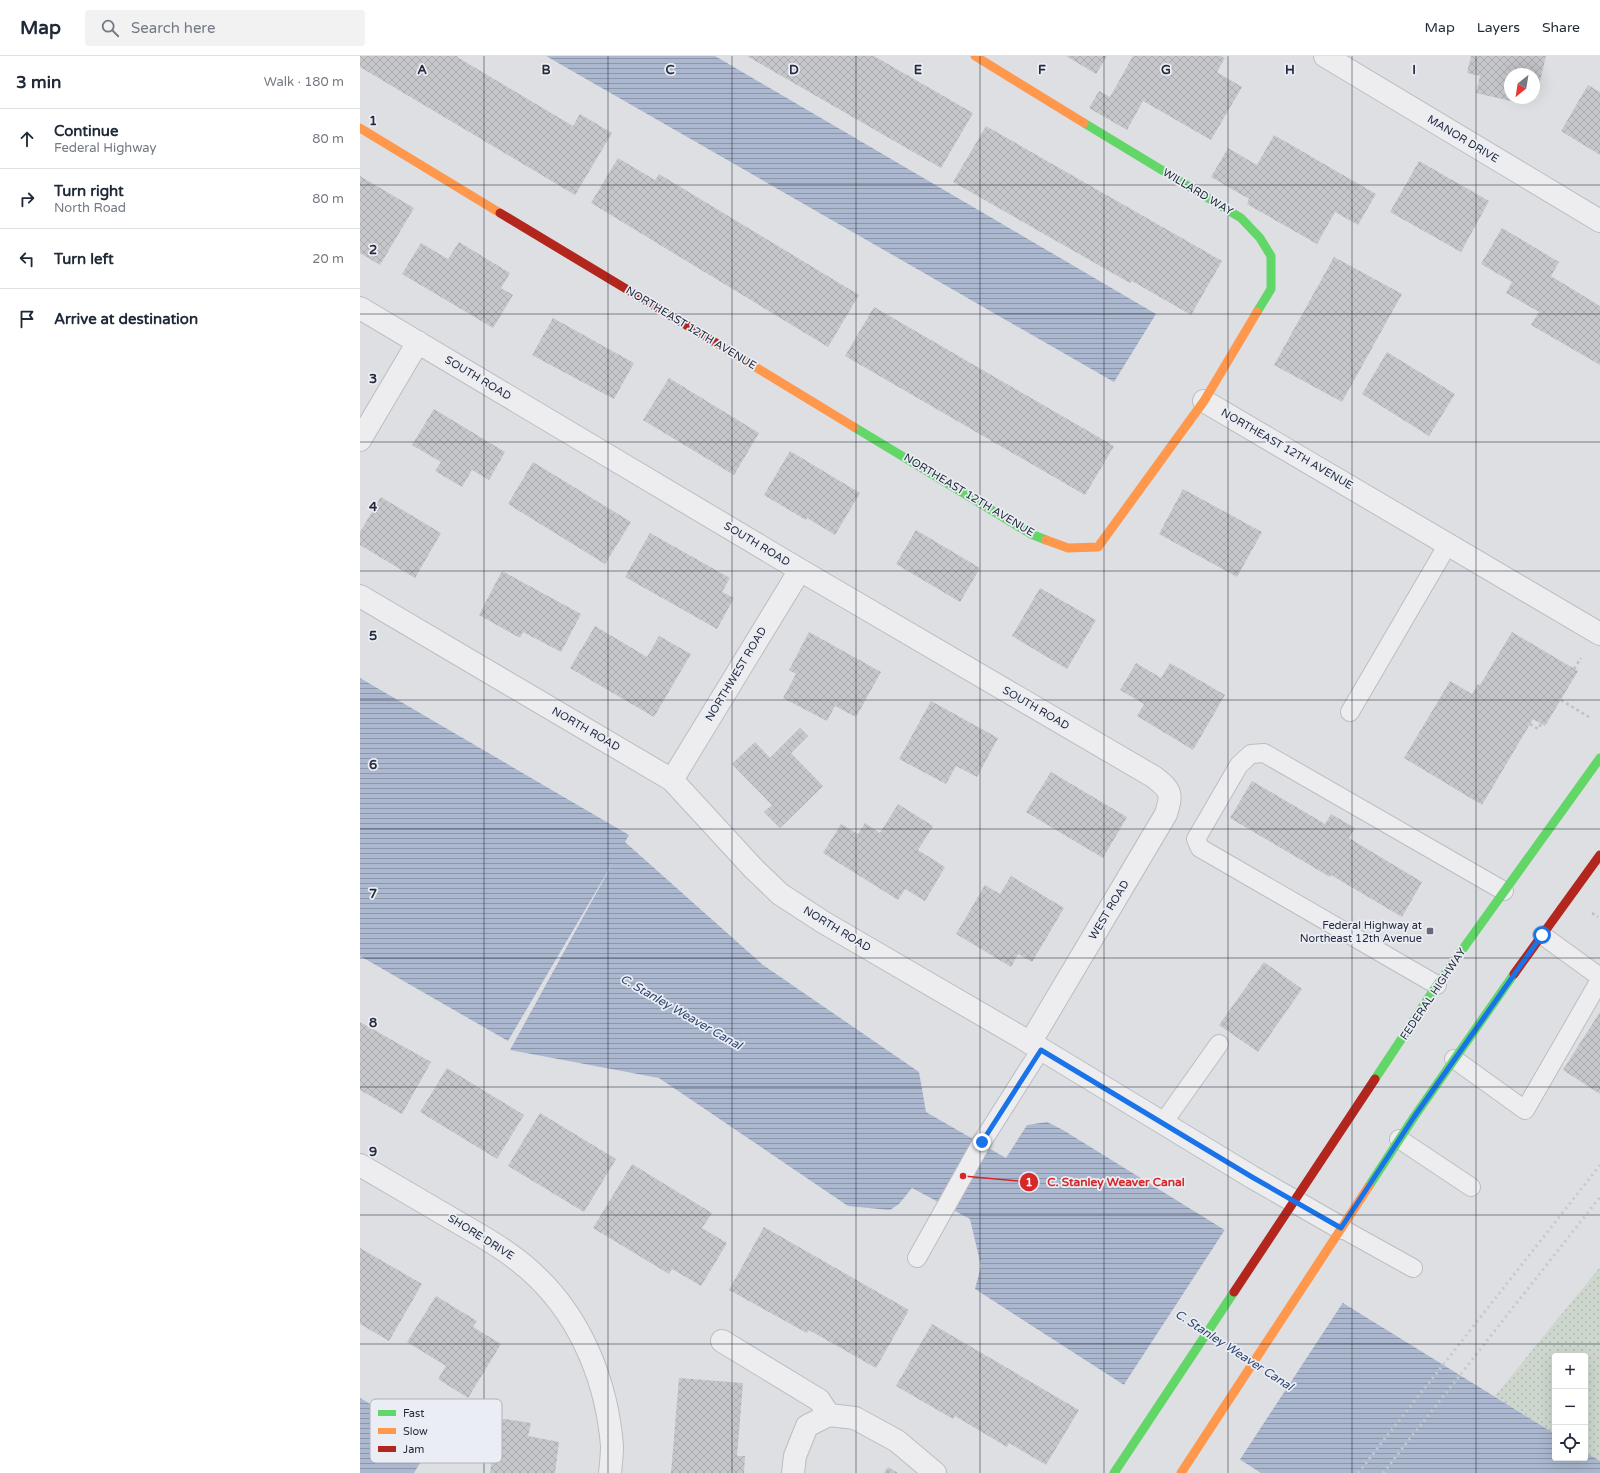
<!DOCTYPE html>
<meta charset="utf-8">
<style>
:root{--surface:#fff;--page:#f2f2f3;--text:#1f2937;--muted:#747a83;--line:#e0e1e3}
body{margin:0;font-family:"Varela Round",sans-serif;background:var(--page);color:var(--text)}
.controls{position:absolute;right:12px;bottom:12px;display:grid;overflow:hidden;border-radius:4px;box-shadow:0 4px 16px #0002}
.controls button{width:36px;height:36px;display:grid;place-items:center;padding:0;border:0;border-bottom:1px solid var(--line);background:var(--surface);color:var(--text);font:20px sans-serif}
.compass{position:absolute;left:1144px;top:12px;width:36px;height:36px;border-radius:50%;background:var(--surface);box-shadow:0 4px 16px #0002;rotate:210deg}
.stop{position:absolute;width:12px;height:12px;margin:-9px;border:3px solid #1a73e8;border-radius:50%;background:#fff}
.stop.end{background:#1a73e8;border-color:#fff;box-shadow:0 1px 4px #0008}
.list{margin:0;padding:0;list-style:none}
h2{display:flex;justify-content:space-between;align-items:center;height:52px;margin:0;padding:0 16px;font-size:17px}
h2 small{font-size:13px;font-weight:400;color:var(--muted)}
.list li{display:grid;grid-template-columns:26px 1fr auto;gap:12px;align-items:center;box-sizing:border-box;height:60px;padding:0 16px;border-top:1px solid var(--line)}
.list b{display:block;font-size:15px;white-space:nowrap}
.list p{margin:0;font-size:13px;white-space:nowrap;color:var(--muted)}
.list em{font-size:13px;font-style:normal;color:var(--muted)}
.icon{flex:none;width:22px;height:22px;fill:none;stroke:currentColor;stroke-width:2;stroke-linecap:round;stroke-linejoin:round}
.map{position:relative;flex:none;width:1240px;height:1417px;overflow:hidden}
header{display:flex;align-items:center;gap:24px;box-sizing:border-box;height:56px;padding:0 20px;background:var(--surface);border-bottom:1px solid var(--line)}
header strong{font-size:19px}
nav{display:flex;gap:22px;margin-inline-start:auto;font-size:14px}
.search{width:280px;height:36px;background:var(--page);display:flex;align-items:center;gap:10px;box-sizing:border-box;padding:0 14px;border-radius:4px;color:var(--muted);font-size:15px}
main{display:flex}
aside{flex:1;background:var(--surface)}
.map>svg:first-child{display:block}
.park{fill:url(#park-dots)}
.water{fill:url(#water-rules)}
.pier{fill:#dedfe3}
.building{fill:url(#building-cross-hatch)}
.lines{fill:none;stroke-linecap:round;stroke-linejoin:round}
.lane-casing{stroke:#bcbdc1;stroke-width:20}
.street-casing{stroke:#bcbdc1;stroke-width:24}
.path{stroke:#c0c0c6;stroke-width:2.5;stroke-dasharray:3 3;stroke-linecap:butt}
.lane{stroke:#ededf0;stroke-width:18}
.street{stroke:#ededf0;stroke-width:22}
.fast{stroke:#63d668;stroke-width:9}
.slow{stroke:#ff974d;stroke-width:9}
.jam{stroke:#b3261e;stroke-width:9}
.rail{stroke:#c7c8cb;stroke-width:3;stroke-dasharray:2 4;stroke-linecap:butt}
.route{stroke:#1a73e8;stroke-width:5}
.grid{fill:none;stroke:#252b3c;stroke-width:1;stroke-opacity:0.55}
.poi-dot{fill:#666a76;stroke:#eaedf4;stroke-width:1.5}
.labels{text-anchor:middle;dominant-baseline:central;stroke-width:3.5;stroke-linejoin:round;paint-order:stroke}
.street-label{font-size:11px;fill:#252b3c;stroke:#eaedf4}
.poi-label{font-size:11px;fill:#252b3c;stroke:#eaedf4;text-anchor:end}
.water-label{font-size:12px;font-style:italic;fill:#2f4670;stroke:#eaedf4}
.key{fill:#eaedf4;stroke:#afb3bd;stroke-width:1}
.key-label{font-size:11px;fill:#252b3c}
.grid-label{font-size:13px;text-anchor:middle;font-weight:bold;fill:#252b3c;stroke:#eaedf4;stroke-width:3.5;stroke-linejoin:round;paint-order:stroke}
.leader{fill:none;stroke:#d62828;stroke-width:1.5}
.callout-dot{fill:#d62828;stroke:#eaedf4;stroke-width:1.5}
.mark-label{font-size:12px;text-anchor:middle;font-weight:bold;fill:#fff}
.callout-label{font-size:12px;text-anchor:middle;font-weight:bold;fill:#d62828;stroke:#eaedf4;stroke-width:3.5;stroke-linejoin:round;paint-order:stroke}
</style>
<header>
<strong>Map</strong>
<div class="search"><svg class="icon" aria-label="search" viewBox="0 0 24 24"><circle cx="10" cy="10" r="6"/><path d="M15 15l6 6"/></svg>Search here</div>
<nav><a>Map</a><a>Layers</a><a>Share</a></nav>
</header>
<main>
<aside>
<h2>3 min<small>Walk · 180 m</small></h2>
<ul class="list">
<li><svg class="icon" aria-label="ahead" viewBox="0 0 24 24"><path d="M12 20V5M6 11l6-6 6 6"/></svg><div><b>Continue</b><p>Federal Highway</p></div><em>80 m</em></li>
<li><svg class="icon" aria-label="right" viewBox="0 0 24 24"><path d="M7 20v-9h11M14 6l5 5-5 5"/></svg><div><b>Turn right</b><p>North Road</p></div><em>80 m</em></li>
<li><svg class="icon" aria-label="left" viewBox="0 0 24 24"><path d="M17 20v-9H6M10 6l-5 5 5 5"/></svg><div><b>Turn left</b></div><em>20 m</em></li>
<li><svg class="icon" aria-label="arrive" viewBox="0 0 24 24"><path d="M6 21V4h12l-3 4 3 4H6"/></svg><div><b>Arrive at destination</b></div></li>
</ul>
</aside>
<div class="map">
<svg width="1240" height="1417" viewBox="0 0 1240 1417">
<defs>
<pattern id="park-dots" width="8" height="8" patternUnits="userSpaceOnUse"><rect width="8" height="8" fill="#cdd7ce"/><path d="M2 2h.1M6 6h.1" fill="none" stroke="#b0b9b2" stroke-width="1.8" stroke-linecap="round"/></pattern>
<pattern id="water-rules" width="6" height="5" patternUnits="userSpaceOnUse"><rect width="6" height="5" fill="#abb8cf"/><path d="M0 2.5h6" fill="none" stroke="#8b96a9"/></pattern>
<pattern id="building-cross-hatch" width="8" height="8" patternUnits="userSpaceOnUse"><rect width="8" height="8" fill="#c6c7cb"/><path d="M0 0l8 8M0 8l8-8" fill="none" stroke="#aaabaf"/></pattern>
</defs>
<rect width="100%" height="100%" fill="#dedfe3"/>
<path class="park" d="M1240,1211V1405L1225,1396V1300H1195V1378L1135,1340Z"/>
<path class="water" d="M186,0H355L796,258L754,326Z
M0,622L269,779L265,786L403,909L559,1016L566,1056L646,1102L667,1069L687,1066L703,1074L1195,1378V1402H1225V1396L1240,1405V1417H901L615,1233L621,1210L610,1163L552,1132L539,1148L530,1154L488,1150L299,1022L150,994L255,803L148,985L0,900Z
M0,1342L73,1385L54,1417H0Z"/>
<path class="pier" d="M866,1172L984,1245L879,1405L763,1330Z"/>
<path class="building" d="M0,0H98L97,1L213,70L220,58L252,77L215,139L0,11Z
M387,0H514L613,57L581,112Z
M706,0H747L736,18Z
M773,0H861L865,2L857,16L882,31L851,84L783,45L767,74L729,52L739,35L750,41Z
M1111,0H1186L1178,34L1174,33V18H1150V42H1157L1155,46L1116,37L1120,20L1107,17Z
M1228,29L1240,36V99L1201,75Z
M626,70L862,205L831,259L772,225L770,227L593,126Z
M914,79L1016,138L998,169L975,156L957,188L887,148L889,143L851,121L868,92L897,109Z
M258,102L295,124L299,118L499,239L468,291L231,147Z
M1059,105L1129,145L1101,196L1030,156Z
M0,120L54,152L20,209L0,197Z
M1142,172L1199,206L1191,220L1240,250V309L1171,269L1179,256L1146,237L1152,226L1121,208Z
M99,186L150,217L141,232L153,239L133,272L42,218L61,187L88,203Z
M974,201L1042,238L982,346L914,309Z
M514,251L754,390L725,439L485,300Z
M193,262L274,307L254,343L172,299Z
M1027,296L1095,338L1069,380L1002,338Z
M309,322L399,377L374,419L283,364Z
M74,353L145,396L129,424L112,414L102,431L75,415L81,406L52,389Z
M430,395L500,437L475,479L447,462L446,464L404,439Z
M173,406L271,466L245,508L148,448Z
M823,433L902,476L877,521L799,478Z
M21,441L81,477L55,522L0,489V476Z
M556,474L620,512L600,546L536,508Z
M290,477L370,522L362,536L374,542L357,573L265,521Z
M142,515L221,558L201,596L163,576L160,582L119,559Z
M680,532L736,564L707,613L652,580Z
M235,570L287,601L299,580L331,598L294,661L210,612Z
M449,576L521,616L496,661L475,650L467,665L423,642L436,618L429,614Z
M1152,576L1218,615L1185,670L1173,663L1122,749L1044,702L1090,625L1112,638L1118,628L1120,629Z
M776,607L801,622L810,607L865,639L833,694L777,660L784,648L760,634Z
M571,645L638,682L617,721L596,710L586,728L539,703Z
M440,672L448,680L431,697L463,730L420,772L404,756L412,749L372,708L395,686L410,702Z
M691,716L767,761L743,802L666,756Z
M892,725L965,768L971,758L995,772L989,782L1062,826L1042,861L971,819L970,821L870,762Z
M538,748L573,770L558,794L585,811L565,845L545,833L538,844L463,797L481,768L498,778L505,767L520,777Z
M651,820L704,852L672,906L658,898L651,911L596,878L625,829L640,838Z
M904,906L942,933L898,996L859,969Z
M1240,956V1038L1203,1014Z
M0,966L71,1006L42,1058L0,1034Z
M87,1012L164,1059L137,1103L60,1056Z
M180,1057L256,1103L224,1156L148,1110Z
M272,1108L352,1157L342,1172L367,1187L341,1230L312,1213L309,1218L233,1172Z
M404,1171L549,1254L516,1312L449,1274L447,1277L369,1234Z
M0,1192L62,1228L29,1285L0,1268Z
M76,1240L117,1265L113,1271L141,1288L108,1342L78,1323L86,1310L47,1286Z
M572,1268L719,1354L686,1409L649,1387L647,1391L595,1360L593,1363L536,1330Z
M319,1322L383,1327L377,1400H385L384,1417H311Z
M138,1362L171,1367L168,1380L199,1386L195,1417H130Z
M528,1411L538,1417H524Z"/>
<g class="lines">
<defs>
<path id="lane" d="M990,656L1088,488
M1182,879L1240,921
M1077,929L840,792L836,783L879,709L891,698L904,697L1144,835
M1094,1003L1165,1054L1240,924
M803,1067L859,988
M1039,1083L1111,1131
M981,1172L1053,1212
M557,1202L622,1086L681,993"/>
<path id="street" d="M965,0L1240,165
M0,252L440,514L794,721C812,735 812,738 806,758L670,987
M844,345L1240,578
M0,384L58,286
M0,540L312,724L393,812L420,838L463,866L681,993L892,1121L981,1172
M312,724L440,514
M0,1109C33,1128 66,1148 99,1167C127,1183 155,1199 178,1222C223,1266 247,1328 252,1390C252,1399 251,1408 250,1417
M362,1285L459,1344L469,1359
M433,1417L435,1400L447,1370L469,1359L495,1362L537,1385L575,1417"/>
</defs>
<use href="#lane" class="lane-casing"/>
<use href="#street" class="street-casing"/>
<path class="path" d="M1214,613L1221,602
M1201,644L1229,661
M1170,668L1178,673L1181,668
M1232,857L1238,861"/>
<use href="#lane" class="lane"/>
<use href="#street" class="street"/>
<path class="fast" d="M724,67L881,162L900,182L911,200V233L897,256
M494,371L671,478L686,484
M1015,1023L1077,929L1240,702
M1009,1130L1054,1061L1154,918
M754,1417L874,1236"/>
<path class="slow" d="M615,0L724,67
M0,72L140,157
M356,287L494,371
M686,484L708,492L738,491L844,345L897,256
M821,1417L1009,1130"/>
<path class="jam" d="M140,157L356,287
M1154,918L1240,799
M874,1236L1015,1023"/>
<path class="rail" d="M998,1417L1240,1109
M1023,1417L1240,1141"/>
</g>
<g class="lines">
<path class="route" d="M622,1086L681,994L892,1121L981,1172L1054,1061L1182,879"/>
</g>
<path class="grid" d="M124,0V1417M248,0V1417M372,0V1417M496,0V1417M620,0V1417M744,0V1417M868,0V1417M992,0V1417M1116,0V1417M0,129H1240M0,258H1240M0,386H1240M0,515H1240M0,644H1240M0,773H1240M0,902H1240M0,1031H1240M0,1159H1240M0,1288H1240"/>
<rect class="poi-dot" x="1066" y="871" width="8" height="8" rx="2"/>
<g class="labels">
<g class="street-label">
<text transform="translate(1103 83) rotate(31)">MANOR DRIVE</text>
<text transform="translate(838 136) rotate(31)">WILLARD WAY</text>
<text transform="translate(331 272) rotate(31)">NORTHEAST 12TH AVENUE</text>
<text transform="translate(118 322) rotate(31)">SOUTH ROAD</text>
<text transform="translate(927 393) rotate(30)">NORTHEAST 12TH AVENUE</text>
<text transform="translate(609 439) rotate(31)">NORTHEAST 12TH AVENUE</text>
<text transform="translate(397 488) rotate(31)">SOUTH ROAD</text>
<text transform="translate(376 618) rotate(-59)">NORTHWEST ROAD</text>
<text transform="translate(676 652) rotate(30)">SOUTH ROAD</text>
<text transform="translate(226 673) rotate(30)">NORTH ROAD</text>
<text transform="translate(749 854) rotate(-59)">WEST ROAD</text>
<text transform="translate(477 873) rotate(31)">NORTH ROAD</text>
<text transform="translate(1073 938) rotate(-56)">FEDERAL HIGHWAY</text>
<text transform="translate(121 1181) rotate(32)">SHORE DRIVE</text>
</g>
<g class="poi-label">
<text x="1062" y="869">Federal Highway at<tspan x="1062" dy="13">Northeast 12th Avenue</tspan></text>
</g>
<g class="water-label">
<text transform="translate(321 956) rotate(30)">C. Stanley Weaver Canal</text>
<text transform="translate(874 1294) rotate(33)">C. Stanley Weaver Canal</text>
</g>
</g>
<rect x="10" y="1343" width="132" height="64" rx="6" class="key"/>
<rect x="18" y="1354" width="18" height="6" fill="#63d668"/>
<rect x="18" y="1372" width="18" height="6" fill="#ff974d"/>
<rect x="18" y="1390" width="18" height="6" fill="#b3261e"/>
<g class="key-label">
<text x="43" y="1361">Fast</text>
<text x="43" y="1379">Slow</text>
<text x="43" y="1397">Jam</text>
</g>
<g class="grid-label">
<text x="62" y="18">A</text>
<text x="186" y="18">B</text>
<text x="310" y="18">C</text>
<text x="434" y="18">D</text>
<text x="558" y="18">E</text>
<text x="682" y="18">F</text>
<text x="806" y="18">G</text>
<text x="930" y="18">H</text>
<text x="1054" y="18">I</text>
<text x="13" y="69">1</text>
<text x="13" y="198">2</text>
<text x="13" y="327">3</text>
<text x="13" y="455">4</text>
<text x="13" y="584">5</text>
<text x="13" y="713">6</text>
<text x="13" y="842">7</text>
<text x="13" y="971">8</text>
<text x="13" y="1100">9</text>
</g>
<path class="leader" d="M603 1120L669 1126"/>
<g class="callout-dot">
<circle cx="603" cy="1120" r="4"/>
<circle cx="669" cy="1126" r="10"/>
</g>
<g class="mark-label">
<text x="669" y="1130">1</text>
</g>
<g class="callout-label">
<text x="756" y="1130">C. Stanley Weaver Canal</text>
</g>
</svg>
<div class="controls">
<button>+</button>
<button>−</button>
<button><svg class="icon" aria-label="locate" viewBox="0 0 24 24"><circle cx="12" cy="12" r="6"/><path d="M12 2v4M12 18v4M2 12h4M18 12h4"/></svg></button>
</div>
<svg class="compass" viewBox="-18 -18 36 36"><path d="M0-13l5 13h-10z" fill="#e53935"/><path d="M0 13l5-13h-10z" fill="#747a83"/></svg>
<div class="stop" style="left:1182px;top:879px"></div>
<div class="stop end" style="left:622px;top:1086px"></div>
</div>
</main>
